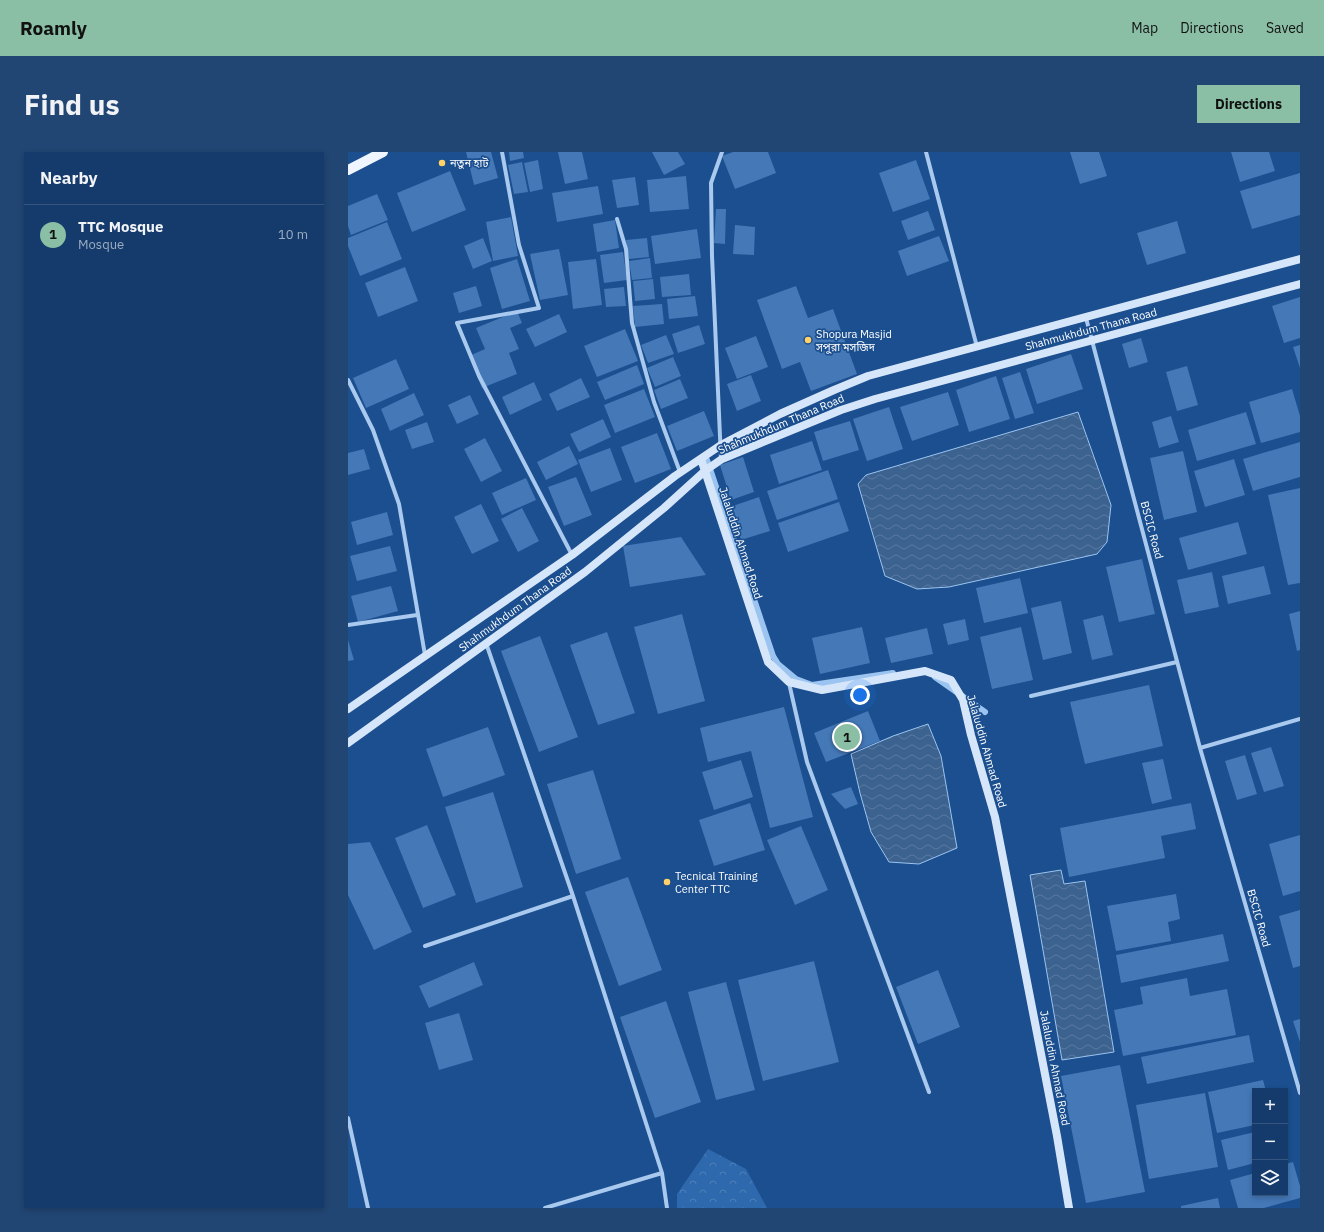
<!DOCTYPE html>
<meta charset="utf-8">
<style>
:root{--surface:#143b6b;--page:#214673;--text:#f1f3f6;--muted:#9dadc1;--line:#33557e;--accent:#8abfa5}
body{margin:0;font-family:"IBM Plex Sans","Noto Sans Bengali",sans-serif;background:var(--page);color:var(--text)}
.controls{position:absolute;right:12px;bottom:12px;display:grid;overflow:hidden;border-radius:0px;box-shadow:0 2px 6px #0003}
.controls button{width:36px;height:36px;display:grid;place-items:center;padding:0;border:0;border-bottom:1px solid var(--line);background:var(--surface);color:var(--text);font:20px sans-serif}
.you{position:absolute;left:512px;top:543px;width:14px;height:14px;margin:-10px;border:3px solid #fff;border-radius:50%;background:#1a73e8;box-shadow:0 0 0 6px #1a73e833}
.badge{display:grid;place-items:center;width:26px;height:26px;border-radius:50%;background:var(--accent);color:#111;font-size:13px;font-weight:700}
.pin{position:absolute;translate:-50% -50%;border:2px solid #fff;box-shadow:0 1px 4px #0006}
.list{margin:0;padding:0;list-style:none}
h2{display:flex;justify-content:space-between;align-items:center;height:52px;margin:0;padding:0 16px;font-size:17px}
h2 small{font-size:13px;font-weight:400;color:var(--muted)}
.list li{display:grid;grid-template-columns:26px 1fr auto;gap:12px;align-items:center;box-sizing:border-box;height:60px;padding:0 16px;border-top:1px solid var(--line)}
.list b{display:block;font-size:15px;white-space:nowrap}
.list p{margin:0;font-size:13px;white-space:nowrap;color:var(--muted)}
.list em{font-size:13px;font-style:normal;color:var(--muted)}
.icon{flex:none;width:22px;height:22px;fill:none;stroke:currentColor;stroke-width:2;stroke-linecap:round;stroke-linejoin:round}
.map{position:relative;flex:none;width:952px;height:1056px;overflow:hidden;border-radius:0px}
header{display:flex;align-items:center;gap:24px;box-sizing:border-box;height:56px;padding:0 20px;background:var(--accent);color:#111}
header strong{font-size:19px}
nav{display:flex;gap:22px;margin-inline-start:auto;font-size:14px}
.intro{display:flex;align-items:center;justify-content:space-between;box-sizing:border-box;height:96px;padding:0 24px}
h1{margin:0;font-size:28px}
.button{padding:10px 18px;border-radius:0px;background:var(--accent);color:#111;font-size:14px;font-weight:700}
main{display:flex;gap:24px;padding:0 24px}
aside{flex:1;background:var(--surface);border-radius:0px;box-shadow:0 2px 6px #0003}
.map>svg:first-child{display:block}
.forest{fill:url(#forest-crowns)}
.water{fill:url(#water-waves);stroke:#9cc4f0}
.lines{fill:none;stroke-linecap:round;stroke-linejoin:round}
.stream{stroke:#9cc4f0;stroke-width:6}
.building{fill:#4478b7}
.street{stroke:#a9c9ee;stroke-width:4}
.secondary{stroke:#d6e6fa;stroke-width:8}
.primary{stroke:#f0f6ff;stroke-width:10}
.poi-dot{fill:#ffd166;stroke:#1b4f8f;stroke-width:1.5}
.labels{text-anchor:middle;dominant-baseline:central;stroke-width:3.5;stroke-linejoin:round;paint-order:stroke}
.poi-label{font-size:11px;fill:#fff;stroke:#1b4f8f;text-anchor:start}
.street-label{font-size:11px;fill:#fff;stroke:#1b4f8f}
</style>
<header>
<strong>Roamly</strong>
<nav><a>Map</a><a>Directions</a><a>Saved</a></nav>
</header>
<div class="intro"><h1>Find us</h1><a class="button">Directions</a></div>
<main>
<aside>
<h2>Nearby<small></small></h2>
<ul class="list">
<li><span class="badge">1</span><div><b>TTC Mosque</b><p>Mosque</p></div><em>10 m</em></li>
</ul>
</aside>
<div class="map">
<svg width="952" height="1056" viewBox="0 0 952 1056">
<defs>
<pattern id="forest-crowns" width="20" height="18" patternUnits="userSpaceOnUse"><rect width="20" height="18" fill="#2e69ad"/><path d="M2 6a3 3 0 1 1 6 0M12 15a3 3 0 1 1 6 0" fill="none" stroke="#4d80b9"/></pattern>
<pattern id="water-waves" width="16" height="10" patternUnits="userSpaceOnUse"><rect width="16" height="10" fill="#3c6290"/><path d="M0 5q4-4 8 0t8 0" fill="none" stroke="#597aa1"/></pattern>
</defs>
<rect width="100%" height="100%" fill="#1b4f8f"/>
<path class="forest" d="M360,997L398,1017L419,1056H329V1042Z"/>
<path class="water" d="M730,260L763,353L759,390L749,402L601,435L569,437L537,424L510,332L518,323Z
M580,572L593,604L609,696L571,712L541,710L523,680L512,641L503,602L545,584Z
M713,718L716,732L737,729L766,900L714,908L682,723Z"/>
<g class="lines">
<path class="stream" d="M359,308L425,504L430,512L448,527L464,533L545,521
M587,525L637,560"/>
</g>
<path class="building" d="M118,0H143L150,26L126,33Z
M161,0H175L176,6L162,9Z
M210,0H234L240,27L217,32Z
M304,0H330L337,12L316,23Z
M385,0H420L428,21L387,37L374,4Z
M722,0H751L759,24L732,32Z
M883,0H921L927,19L892,30Z
M190,8L195,37L182,40L176,11Z
M568,8L582,47L545,60L531,21Z
M174,10L180,40L166,42L160,13Z
M102,19L118,58L64,80L49,41Z
M952,21V63L904,77L892,39Z
M338,24L341,57L302,60L299,28Z
M287,25L291,53L269,56L264,28Z
M250,34L255,62L209,70L204,41Z
M29,42L40,68L3,83L0,74V54Z
M368,57H378L377,92L366,91Z
M580,59L587,78L560,88L553,69Z
M163,65L170,104L145,109L138,70Z
M267,68L271,96L249,100L245,72Z
M829,69L838,101L799,113L789,81Z
M39,70L54,107L12,124L0,94V86Z
M387,73L407,75L406,103L385,102Z
M349,77L353,106L307,112L303,84Z
M591,84L601,109L559,124L550,99Z
M135,86L144,109L125,117L116,94Z
M299,86L301,105L281,107L278,88Z
M211,97L220,143L192,148L182,102Z
M275,100L279,128L256,131L252,103Z
M302,106L304,126L284,128L281,109Z
M169,107L182,149L154,157L142,116Z
M248,107L254,153L225,157L220,110Z
M57,115L70,149L30,165L17,131Z
M341,122L343,143L314,145L312,125Z
M305,127L307,147L287,149L285,129Z
M128,134L134,154L111,161L105,141Z
M448,134L460,166L485,157L509,222L463,239L452,210L434,217L409,148Z
M276,135L278,154L258,155L256,137Z
M347,144L350,164L321,167L319,147Z
M952,145V186L936,191L924,154Z
M314,152L316,172L287,175L285,154Z
M169,159L174,171L162,176L171,197L161,201L169,222L134,236L121,204L137,197L128,176Z
M211,162L219,180L187,195L178,177Z
M351,173L357,192L330,201L324,182Z
M277,177L290,209L249,225L236,194Z
M318,183L326,202L300,211L293,193Z
M408,184L420,215L389,227L377,196Z
M793,186L800,210L781,216L774,192Z
M952,193V216L945,195Z
M723,202L735,237L689,252L678,217Z
M325,205L333,224L307,235L299,216Z
M48,207L61,237L18,256L5,226Z
M289,213L296,232L257,248L249,230Z
M839,214L850,253L829,259L818,220Z
M672,220L686,261L667,267L654,226Z
M403,223L413,249L389,259L379,232Z
M648,224L662,267L621,280L608,238Z
M233,226L242,245L209,259L201,242Z
M332,227L340,246L313,257L306,238Z
M186,230L194,248L162,263L154,245Z
M296,237L307,265L267,281L256,253Z
M944,237L952,264V280L913,291L901,250Z
M600,240L611,273L564,289L552,255Z
M66,241L76,263L42,279L33,257Z
M122,243L131,262L109,272L100,253Z
M541,255L555,297L519,309L505,267Z
M356,259L366,284L329,299L319,274Z
M898,260L908,292L849,309L840,278Z
M823,264L831,290L811,296L804,270Z
M255,267L263,285L231,300L222,282Z
M502,269L511,298L475,309L466,280Z
M79,270L86,290L64,297L57,278Z
M309,281L323,317L287,331L273,295Z
M137,286L154,319L133,330L116,297Z
M464,289L474,318L431,332L422,303Z
M952,290V325L905,339L895,307Z
M221,294L230,312L198,328L189,310Z
M262,296L274,328L243,340L230,308Z
M16,297L22,317L0,323V301Z
M835,299L849,360L816,368L802,306Z
M395,305L406,340L383,348L372,313Z
M886,307L897,343L857,355L846,319Z
M480,318L490,347L429,368L419,339Z
M228,325L244,363L216,374L200,335Z
M178,326L188,348L154,363L144,341Z
M952,336V431L940,433L920,343Z
M411,345L422,379L393,388L382,355Z
M491,350L501,379L440,400L430,371Z
M133,352L151,389L124,402L106,365Z
M174,356L191,389L170,400L153,367Z
M39,360L45,383L9,393L3,370Z
M890,370L899,402L840,418L831,386Z
M333,385L358,423L282,435L275,394Z
M42,394L49,419L9,429L2,404Z
M794,407L807,462L771,470L758,415Z
M916,414L923,442L880,452L874,424Z
M864,420L871,455L837,462L829,428Z
M672,426L680,461L636,471L628,436Z
M43,434L50,459L10,470L3,444Z
M713,449L724,501L695,508L683,456Z
M952,459V498L949,499L941,462Z
M334,462L357,549L310,562L286,475Z
M755,463L765,503L744,508L735,468Z
M617,467L621,488L600,493L595,472Z
M514,475L522,511L472,522L464,486Z
M673,475L685,528L644,537L632,485Z
M579,476L585,502L543,511L537,486Z
M259,480L287,561L250,573L222,493Z
M192,484L230,585L191,600L153,499Z
M0,488L6,508L0,509Z
M801,533L815,594L737,612L722,550Z
M436,555L465,665L422,676L403,599L360,610L352,576Z
M520,559L532,589L478,610L466,581Z
M140,575L157,623L95,645L78,597Z
M923,595L936,634L916,640L903,601Z
M897,603L909,642L889,648L877,609Z
M815,607L824,647L804,652L794,611Z
M393,608L405,645L366,658L354,620Z
M245,618L273,707L228,722L199,632Z
M503,635L510,652L497,657L483,642Z
M145,640L175,735L128,751L97,655Z
M402,651L417,698L366,714L351,668Z
M843,651L848,677L813,684L817,706L721,725L712,676Z
M79,673L108,743L75,756L47,686Z
M453,674L480,738L447,753L419,688Z
M952,683V739L935,744L921,692Z
M22,690L64,780L26,798L0,743V692Z
M280,725L314,818L271,834L237,740Z
M828,742L832,767L820,770L823,789L768,799L759,754Z
M952,758V814L945,816L931,764Z
M875,782L881,809L773,831L768,803Z
M466,809L491,910L415,929L390,828Z
M126,810L135,833L81,856L71,834Z
M590,818L612,875L570,892L548,835Z
M839,826L842,844L879,837L888,883L775,904L766,858L795,852L792,835Z
M378,830L407,938L368,948L340,840Z
M318,849L353,950L307,966L272,865Z
M111,861L125,908L91,918L77,871Z
M952,867V890L945,869Z
M901,883L906,910L799,932L793,905Z
M772,913L797,1040L738,1051L713,924Z
M915,928L918,939H907V973L869,981L860,940Z
M857,941L870,1015L801,1027L788,953Z
M907,980V1011L880,1018L873,988Z
M945,1010L952,1034V1046L916,1056H890L882,1028L907,1021V1041H937V1012Z
M870,1046L872,1056H833V1054Z"/>
<g class="lines">
<path class="street" d="M154,0L171,93L191,156L109,171L131,224L224,403
M578,0L629,195
M269,67L278,97L284,171L306,250L332,320
M738,166L852,596L952,941
M0,228L25,278L51,352L77,503
M373,307L364,104L363,31L374,0
M0,473L69,463
M138,491L225,744L314,1021L319,1056
M441,531L459,610L581,940
M683,544L829,510
M852,596L952,567
M77,794L225,744
M0,966L20,1056
M197,1056L314,1021"/>
<path class="secondary" d="M353,307L420,510L441,530L474,538L577,519L603,528L615,548L623,583L647,665L709,984L721,1056
M0,557L224,403L327,324L373,293L432,262L486,238L520,224L952,107
M0,591L237,420L316,356L358,318L374,307L493,258L527,247L952,132"/>
<path class="primary" d="M0,18L35,0"/>
</g>
<g class="poi-dot">
<circle cx="94" cy="11" r="4"/>
<circle cx="460" cy="188" r="4"/>
<circle cx="319" cy="730" r="4"/>
</g>
<g class="labels">
<g class="poi-label">
<text x="102" y="11">নতুন হাট</text>
<text x="468" y="182">Shopura Masjid<tspan x="468" dy="13">সপুরা মসজিদ</tspan></text>
<text x="327" y="724">Tecnical Training<tspan x="327" dy="13">Center TTC</tspan></text>
</g>
<g class="street-label">
<text transform="translate(743 177) rotate(-15)">Shahmukhdum Thana Road</text>
<text transform="translate(433 272) rotate(-23)">Shahmukhdum Thana Road</text>
<text transform="translate(804 378) rotate(75)">BSCIC Road</text>
<text transform="translate(393 391) rotate(72)">Jalaluddin Ahmad Road</text>
<text transform="translate(167 457) rotate(-36)">Shahmukhdum Thana Road</text>
<text transform="translate(639 599) rotate(74)">Jalaluddin Ahmad Road</text>
<text transform="translate(911 766) rotate(74)">BSCIC Road</text>
<text transform="translate(707 916) rotate(79)">Jalaluddin Ahmad Road</text>
</g>
</g>
</svg>
<div class="controls">
<button>+</button>
<button>−</button>
<button><svg class="icon" aria-label="layers" viewBox="0 0 24 24"><path d="M12 4l9 5-9 5-9-5zM3 14l9 5 9-5"/></svg></button>
</div>
<div class="you"></div>
<div class="pin badge" style="left:499px;top:585px">1</div>
</div>
</main>
